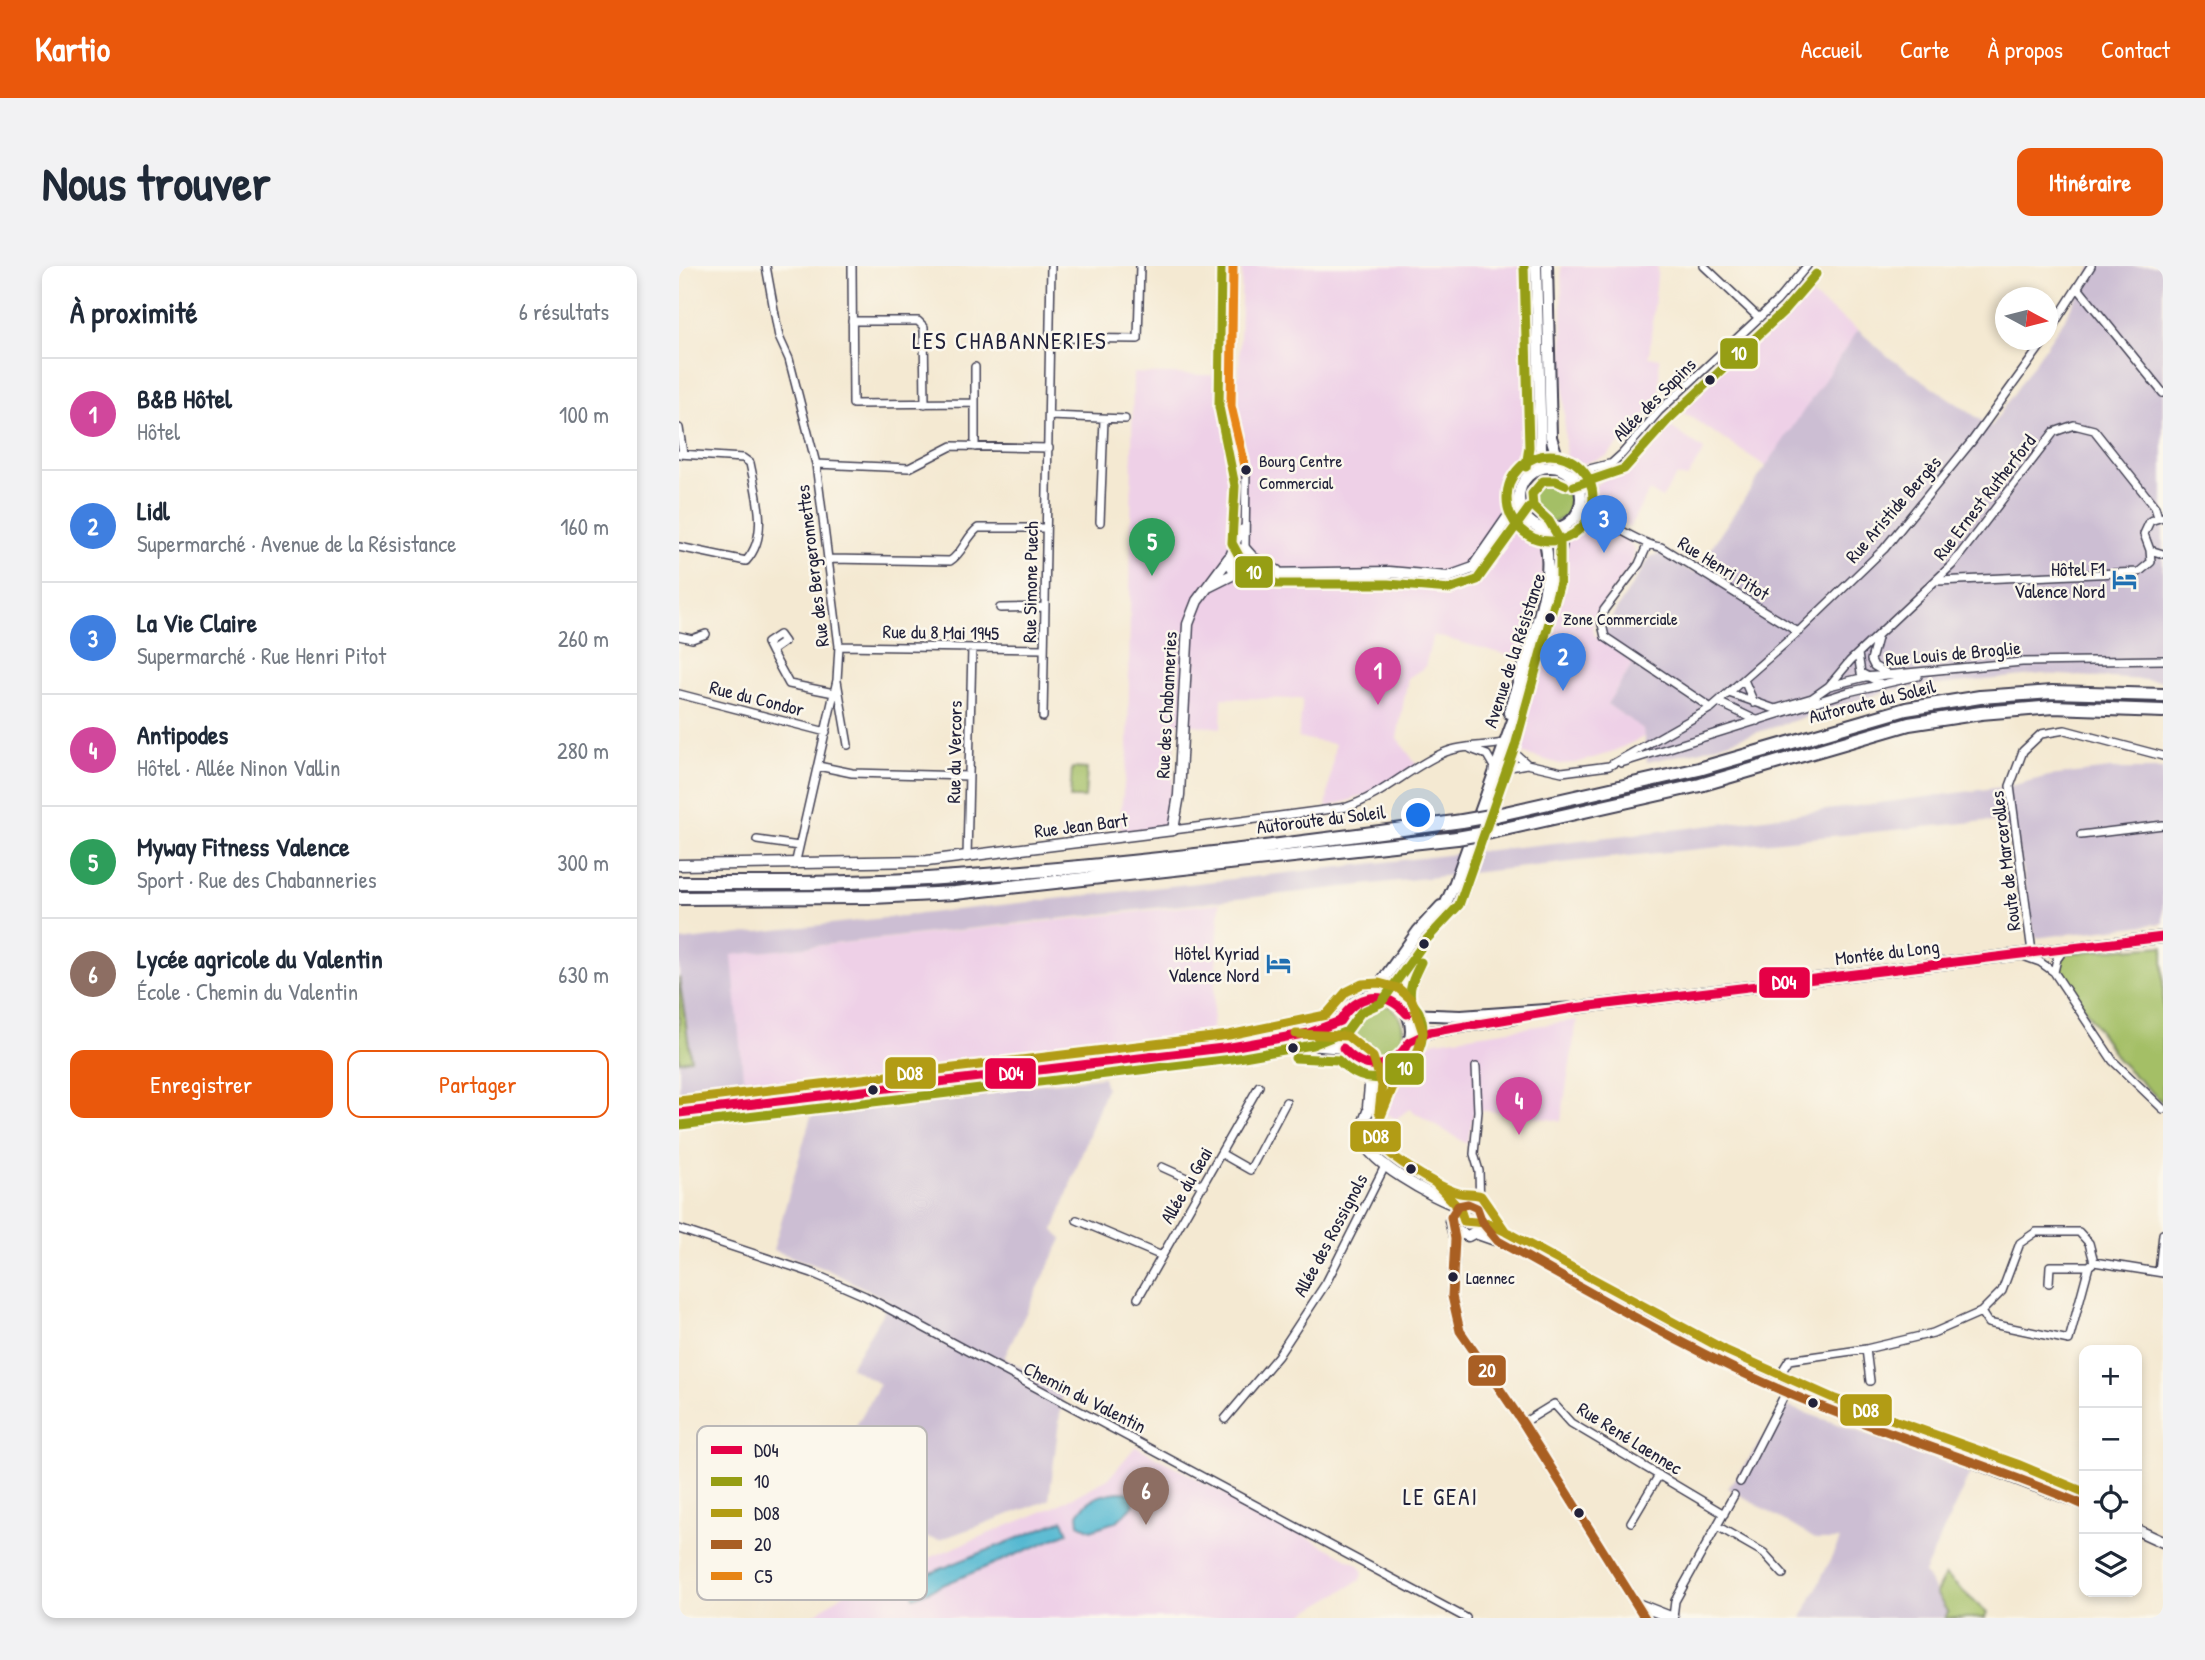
<!DOCTYPE html>
<html lang="fr">
<meta charset="utf-8">
<style>
:root{--surface:#fff;--page:#f2f2f3;--text:#1f2937;--muted:#747a83;--line:#e0e1e3;--accent:#ea580c}
body{margin:0;font-family:"Patrick Hand",sans-serif;background:var(--page);color:var(--text)}
.controls{position:absolute;right:21px;bottom:21px;display:grid;overflow:hidden;border-radius:14px;box-shadow:0 4px 10px #0003}
.controls button{width:63px;height:63px;display:grid;place-items:center;padding:0;border:0;border-bottom:2px solid var(--line);background:var(--surface);color:var(--text);font:35px sans-serif}
.compass{position:absolute;left:1316px;top:21px;width:63px;height:63px;border-radius:50%;background:var(--surface);box-shadow:0 4px 10px #0003;rotate:97deg}
.you{position:absolute;left:740px;top:550px;width:24px;height:24px;margin:-18px;border:5px solid #fff;border-radius:50%;background:#1a73e8;box-shadow:0 0 0 10px #1a73e833}
.badge{display:grid;place-items:center;width:46px;height:46px;border-radius:50%;background:var(--accent);color:#fff;font-size:23px;font-weight:700}
.pin{position:absolute;translate:-50% -58px;filter:drop-shadow(0 2px 4px #0008)}
.pin::after{content:'';position:absolute;top:37px;width:24px;height:21px;background:inherit;clip-path:polygon(0 0,100% 0,50% 100%)}
.list{margin:0;padding:0;list-style:none}
h2{display:flex;justify-content:space-between;align-items:center;height:91px;margin:0;padding:0 28px;font-size:30px}
h2 small{font-size:23px;font-weight:400;color:var(--muted)}
.list li{display:grid;grid-template-columns:46px 1fr auto;gap:21px;align-items:center;box-sizing:border-box;height:112px;padding:0 28px;border-top:2px solid var(--line)}
.list b{display:block;font-size:26px;white-space:nowrap}
.list p{margin:0;font-size:23px;white-space:nowrap;color:var(--muted)}
.list em{font-size:23px;font-style:normal;color:var(--muted)}
.actions{display:flex;gap:14px;padding:21px 28px}
.actions a{flex:1;padding:16px 0;border:2px solid var(--accent);border-radius:14px;text-align:center;font-size:24px;color:var(--accent)}
.actions .main{background:var(--accent);color:#fff}
.icon{flex:none;width:38px;height:38px;fill:none;stroke:currentColor;stroke-width:2;stroke-linecap:round;stroke-linejoin:round}
.map{position:relative;flex:none;width:1484px;height:1352px;overflow:hidden;border-radius:14px}
header{display:flex;align-items:center;gap:42px;box-sizing:border-box;height:98px;padding:0 35px;background:var(--accent);color:#fff}
header strong{font-size:33px}
nav{display:flex;gap:38px;margin-inline-start:auto;font-size:24px}
.intro{display:flex;align-items:center;justify-content:space-between;box-sizing:border-box;height:168px;padding:0 42px}
h1{margin:0;font-size:49px}
.button{padding:18px 32px;border-radius:14px;background:var(--accent);color:#fff;font-size:24px;font-weight:700}
main{display:flex;gap:42px;padding:0 42px}
aside{flex:1;background:var(--surface);border-radius:14px;box-shadow:0 4px 10px #0003}
.map>svg:first-child{display:block}
.built{fill:#eed0e7}
.industrial{fill:#ccbed3}
.green{fill:#a4bf66;stroke:#637050;stroke-width:2}
.water{fill:#52b8d1;stroke:#3a6d86;stroke-width:2}
.lines{fill:none;stroke-linecap:round;stroke-linejoin:round}
.street-casing{stroke:#424052;stroke-width:10}
.secondary-casing{stroke:#424052;stroke-width:13}
.primary-casing{stroke:#424052;stroke-width:14}
.highway-casing{stroke:#424052;stroke-width:16}
.street{stroke:#fff;stroke-width:7}
.secondary{stroke:#fff;stroke-width:10}
.primary{stroke:#fff;stroke-width:10}
.highway{stroke:#fff;stroke-width:12}
.highway-bridge-casing{stroke:#424052;stroke-width:16;stroke-linecap:butt}
.highway-bridge{stroke:#fff;stroke-width:12}
.bus-1-casing{stroke:#fbf7ec;stroke-width:14}
.bus-2-casing{stroke:#fbf7ec;stroke-width:14}
.bus-3-casing{stroke:#fbf7ec;stroke-width:14}
.bus-4-casing{stroke:#fbf7ec;stroke-width:14}
.bus-5-casing{stroke:#fbf7ec;stroke-width:14}
.bus-1{stroke:#e50046;stroke-width:9}
.bus-2{stroke:#969e14;stroke-width:9}
.bus-3{stroke:#b29c15;stroke-width:9}
.bus-4{stroke:#a95f24;stroke-width:9}
.bus-5{stroke:#e78516;stroke-width:9}
.bus-dot{fill:#22223b;stroke:#fbf7ec;stroke-width:2.5}
.labels{text-anchor:middle;dominant-baseline:central;stroke-width:5;stroke-linejoin:round;paint-order:stroke}
.bus-label{font-size:17px;fill:#22223b;stroke:#fbf7ec;text-anchor:start}
.street-label{font-size:19px;fill:#22223b;stroke:#fbf7ec}
.poi-label{font-size:19px;fill:#22223b;stroke:#fbf7ec;text-anchor:end}
.quarter-label{font-size:23px;letter-spacing:2px;fill:#22223b;stroke:#fbf7ec}
.key{fill:#fbf7ec;stroke:#bab7b7;stroke-width:2}
.key-label{font-size:19px;fill:#22223b}
.line-badge{stroke:#fbf7ec;stroke-width:2.5}
.badge-label{font-size:19px;text-anchor:middle;font-weight:bold;fill:#fff}
</style>
<header>
<strong>Kartio</strong>
<nav><a>Accueil</a><a>Carte</a><a>À propos</a><a>Contact</a></nav>
</header>
<div class="intro"><h1>Nous trouver</h1><a class="button">Itinéraire</a></div>
<main>
<aside>
<h2>À proximité<small>6 résultats</small></h2>
<ul class="list">
<li><span class="badge" style="background:#d1479c">1</span><div><b>B&amp;B Hôtel</b><p>Hôtel</p></div><em>100 m</em></li>
<li><span class="badge" style="background:#3f7fe0">2</span><div><b>Lidl</b><p>Supermarché · Avenue de la Résistance</p></div><em>160 m</em></li>
<li><span class="badge" style="background:#3f7fe0">3</span><div><b>La Vie Claire</b><p>Supermarché · Rue Henri Pitot</p></div><em>260 m</em></li>
<li><span class="badge" style="background:#d1479c">4</span><div><b>Antipodes</b><p>Hôtel · Allée Ninon Vallin</p></div><em>280 m</em></li>
<li><span class="badge" style="background:#2e9e5b">5</span><div><b>Myway Fitness Valence</b><p>Sport · Rue des Chabanneries</p></div><em>300 m</em></li>
<li><span class="badge" style="background:#8d6e63">6</span><div><b>Lycée agricole du Valentin</b><p>École · Chemin du Valentin</p></div><em>630 m</em></li>
</ul>
<div class="actions"><a class="main">Enregistrer</a><a>Partager</a></div>
</aside>
<div class="map">
<svg width="1484" height="1352" viewBox="0 0 1484 1352">
<rect width="100%" height="100%" fill="#fbf7ec"/>
<filter id="ink" filterUnits="userSpaceOnUse"><feTurbulence type="fractalNoise" baseFrequency=".0143" numOctaves="2"/><feDisplacementMap in="SourceGraphic" scale="14" xChannelSelector="R" yChannelSelector="G"/><feConvolveMatrix kernelMatrix="1 2 1 2 8 2 1 2 1" color-interpolation-filters="sRGB"/></filter>
<filter id="wash" filterUnits="userSpaceOnUse"><feTurbulence type="fractalNoise" baseFrequency=".00686" numOctaves="4" result="noise"/><feDisplacementMap in="SourceGraphic" scale="28" xChannelSelector="R" yChannelSelector="G"/><feGaussianBlur stdDeviation="1.57" result="paint"/><feColorMatrix in="noise" values="0 0 0 0 0 0 0 0 0 0 0 0 0 0 0 0 0 1.4 0 .05"/><feComposite in="paint" operator="in"/></filter>
<g filter="url(#wash)">
<rect width="100%" height="100%" fill="#f4e9d2"/>
<path class="built" d="M563,0H849L854,189L852,199L833,218L832,231L845,262L856,267L863,279L866,293L860,328L840,392L754,369L746,401L729,412L718,472L738,499L690,528L647,542L656,478L619,472L624,433L543,432L542,462L497,457L492,539L486,562L444,566L440,558L449,488L454,107L560,110Z
M882,0H979L970,91L980,92L981,133L928,190L897,200L888,195L886,181Z
M1120,20L1179,64L1088,201L996,141L1073,71Z
M982,154L1025,184L1008,212L997,210L983,232L970,225L950,262L913,240L909,232L913,222L946,197Z
M904,255L922,257L945,270L956,284L953,297L923,340L913,362L915,369L954,398L928,438L964,463L965,471L928,488L897,497L881,498L839,486L834,472L880,342L888,268L892,262Z
M541,637L532,778L300,801L66,833L52,689Z
M898,754L882,855L796,843L788,878L730,843L717,853L698,843L714,810L745,781L757,775Z
M457,1180L680,1299L684,1307L680,1315L617,1352H130L167,1326L377,1240L430,1212Z"/>
<path class="industrial" d="M1413,0H1484V415L1363,408L1211,424L1023,484L968,496L964,463L928,438L954,398L919,372L972,290L981,288L1015,307L1179,64L1211,92L1312,161L1388,49Z
M1431,503H1484V657L1356,672L1336,567L1320,557L1307,555L937,591L53,689L66,833L0,840V675L1010,562L1331,520L1370,510Z
M424,811L427,822L375,964L383,973L325,1092L384,1124L370,1234L260,1274L243,1271L140,1224L201,1118L171,1101L211,1035L147,1003L94,984L134,843Z
M1107,1140L1292,1205L1245,1307L1269,1347L1266,1352H1123L1161,1274H1138L1049,1222Z"/>
<path class="green" d="M847 232a24 24 0 1 1 48 0a24 24 0 1 1-48 0Z
M393,502L408,503L406,532H391Z
M1484,680V837L1439,794L1379,701L1383,689L1388,687Z
M0,711L12,793L0,795Z
M666 765a29 29 0 1 1 58 0a29 29 0 1 1-58 0Z
M1266,1309L1308,1347L1306,1352H1266L1269,1347L1257,1327Z"/>
<path class="water" d="M446,1226L453,1228L455,1239L438,1255L412,1264L400,1258L399,1248C409,1231 428,1226 446,1226Z
M384,1254L389,1267L235,1331L229,1316Z"/>
</g>
<g filter="url(#ink)">
<g class="lines">
<defs>
<path id="street" d="M87,0L100,71L110,93L137,198L160,380L158,414L116,599
M173,0L174,138L296,137V181
M554,0L552,140L567,204L566,283
M1025,0L1080,52
M1399,22L1484,127
M173,55H239L245,61L246,138
M1368,69L1412,0
M371,72L459,73L461,0
M296,137V101
M371,150L446,153
M0,162L4,188
M0,188L64,192L71,197C77,228 91,269 67,295L0,281
M137,198L230,202L273,180L370,182
M891,208L930,198
M901,226L943,188L980,145L1098,35L1128,0
M902,236C913,249 965,280 982,281L1119,366
M896,251L917,249
M1484,251L1471,255L1465,268L1471,284L1484,288
M421,256L425,153
M968,280L960,298L925,344L922,354L926,371L1032,442
M554,285L563,263
M151,293L271,295C284,287 287,271 299,262H367
M1259,315L1460,306L1472,296L1471,284
M321,342L365,341
M0,370L13,373L27,368
M1198,372L1192,394L1195,400L1207,407
M160,380L365,383
M92,385L88,377L100,369L105,376L92,385L110,418L155,427
M1179,388L1182,407L1203,418
M1065,414L1075,437
M158,415L169,479
M1150,420L1171,395L1273,299L1375,166L1395,159L1415,164L1476,241L1479,251
M1050,427L1096,443L1133,432L1150,420L1186,411L1343,396L1484,394
M0,428L147,466
M1039,436L1079,455
M364,451L372,0
M792,483L808,489L815,501
M942,497L1169,426L1239,410
M139,500L173,507L290,510
M814,504L848,498L883,506L930,500L1032,442L1119,366L1205,283L1293,175L1366,74
M494,564L668,541C704,529 730,502 764,487C782,479 804,481 824,477L848,498
M1402,569L1484,559
M78,574L120,580
M288,591L293,382
M1353,686L1331,520L1344,485L1362,468L1386,464L1484,490
M1344,690L1361,696L1375,706L1434,795L1484,843
M1375,706L1378,693L1386,682
M797,801L799,845L795,888L800,905L801,945
M543,888L571,904L607,836
M483,901L525,920
M398,954L483,990
M0,963L133,1007L186,1030L787,1352
M1480,1006L1484,968
M1370,1017L1371,1000H1410
M459,1032L580,820
M1302,1046L1309,1057L1390,1074L1410,1000L1415,996
M1187,1083L1191,1115
M1094,1120L1110,1094L1187,1083L1254,1067L1302,1046L1323,1025L1341,977L1357,966H1400L1410,977L1415,996L1484,1007
M546,1153L599,1090L647,1017L707,898
M844,1157L875,1138L892,1157L1045,1248
M1061,1216L1107,1126
M952,1256L980,1209
M1038,1260L1085,1287L1104,1308
M994,1351L996,1335L1055,1229"/>
<path id="secondary" d="M574,292L572,302L565,306L555,304L550,296L554,285L566,283L574,292L598,305
M797,297L840,235
M568,305L584,308L710,306L769,311L797,301L839,260L852,257
M529,321L559,306
M0,599L248,595L494,564L500,529L509,358L518,335L550,292
M710,799C705,808 681,860 682,868C683,894 757,933 779,940
M685,800L691,820L689,841
M775,964L789,970L800,964L803,956L798,942L784,938L776,943L771,955L776,973L773,1030L781,1065L844,1157L966,1352
M796,967L819,975L1028,1089L1094,1120L1405,1239
M1458,1264L1484,1276
M958,1338L994,1352"/>
<path id="primary" d="M857,0L862,182L859,203
M868,0L872,171L882,203
M840 232a31 31 0 1 1 62 0a31 31 0 1 1-62 0Z
M830,447C842,398 887,304 860,262
M660 765a36 36 0 1 1 72 0a36 36 0 1 1-72 0Z
M693,729L739,665L762,640
M719,737L726,701L758,657L775,619L841,435L872,341L885,260
M728,748L782,750L895,742L1484,671
M573,776L630,767L661,755
M730,776L751,766L836,752
M0,847L552,781L630,779L664,782"/>
<path id="highway" d="M817,549L1020,503L1227,443L1301,431L1373,426L1484,429
M812,566L1021,519L1230,458L1302,447L1374,441L1484,445
M0,617C92,617 184,618 276,611C445,600 615,578 783,555
M0,632L193,631L276,627L778,572"/>
</defs>
<use href="#street" class="street-casing"/>
<use href="#secondary" class="secondary-casing"/>
<use href="#primary" class="primary-casing"/>
<use href="#highway" class="highway-casing"/>
<use href="#street" class="street"/>
<use href="#secondary" class="secondary"/>
<use href="#primary" class="primary"/>
<use href="#highway" class="highway"/>
<defs>
<path id="highway-bridge" d="M783,555L817,549
M778,572L812,566"/>
</defs>
<use href="#highway-bridge" class="highway-bridge-casing"/>
<use href="#highway-bridge" class="highway-bridge"/>
<defs>
<path id="bus-1" d="M661,755C678,727 706,723 728,748
M730,776L751,766L895,742L1484,671
M664,782C686,807 713,805 730,776
M0,847L552,781L630,767L661,755"/>
<path id="bus-2" d="M542,0L540,141L556,220L553,277L566,301L598,318H709L771,323L798,314L850,242
M845,0L850,181L847,201
M828 232a43 43 0 1 1 86 0a43 43 0 1 1-86 0Z
M895,220L945,203L989,154L1106,44L1137,8
M616,792L659,794C673,808 687,816 708,811C735,806 752,772 740,746C738,742 733,738 732,733C729,720 737,707 742,696
M1,859L553,793L633,779L668,765L682,746L702,737L748,673L780,639L836,480L881,316V274L870,255L854,240L853,228L864,215H877L886,219"/>
<path id="bus-3" d="M617,768L668,770L694,791L703,819L700,846
M0,835L550,769L647,749L667,726L683,718L700,717L719,722L733,734L744,767L738,789L720,806L695,867C699,886 760,922 780,927C787,929 794,927 802,930L827,966L1046,1084L1156,1133L1338,1198L1405,1226
M757,918L781,943L785,955L807,957L832,968"/>
<path id="bus-4" d="M966,1352L844,1157L781,1065L773,1030L776,973L772,951L779,940L789,938L798,942L803,956L819,975C917,1029 1013,1087 1116,1130C1211,1170 1310,1198 1405,1239"/>
<path id="bus-5" d="M554,0L552,140L567,204"/>
</defs>
<use href="#bus-1" class="bus-1-casing"/>
<use href="#bus-2" class="bus-2-casing"/>
<use href="#bus-3" class="bus-3-casing"/>
<use href="#bus-4" class="bus-4-casing"/>
<use href="#bus-5" class="bus-5-casing"/>
<use href="#bus-1" class="bus-1"/>
<use href="#bus-2" class="bus-2"/>
<use href="#bus-3" class="bus-3"/>
<use href="#bus-4" class="bus-4"/>
<use href="#bus-5" class="bus-5"/>
</g>
</g>
<defs>
<symbol id="hotel-bare" viewBox="-9 -9 18 18"><path d="M-6-4.5h1.5V1H6V5H4.5V3h-9V5H-6ZM-4 0a1.8 1.8 0 1 1 3.6 0ZM.5 0V-2.5h3Q6-2.5 6 0Z" fill="#1f6fb2" stroke="#fbf7ec" stroke-width="2.5" paint-order="stroke"/></symbol>
</defs>
<g fill-rule="evenodd">
<use href="#hotel-bare" x="1428" y="296" width="35" height="35"/>
<use href="#hotel-bare" x="582" y="680" width="35" height="35"/>
</g>
<g class="bus-dot">
<circle cx="1031" cy="114" r="6"/>
<circle cx="567" cy="204" r="6"/>
<circle cx="871" cy="352" r="6"/>
<circle cx="745" cy="678" r="6"/>
<circle cx="614" cy="782" r="6"/>
<circle cx="194" cy="824" r="6"/>
<circle cx="732" cy="903" r="6"/>
<circle cx="774" cy="1011" r="6"/>
<circle cx="1134" cy="1137" r="6"/>
<circle cx="900" cy="1247" r="6"/>
</g>
<g class="labels">
<g class="bus-label">
<text x="580" y="194">Bourg Centre<tspan x="580" dy="22">Commercial</tspan></text>
<text x="884" y="352">Zone Commerciale</text>
<text x="787" y="1011">Laennec</text>
</g>
<g class="street-label">
<text transform="translate(975 133) rotate(-45)">Allée des Sapins</text>
<text transform="translate(1305 231) rotate(-52)">Rue Ernest Rutherford</text>
<text transform="translate(1214 243) rotate(-49)">Rue Aristide Bergès</text>
<text transform="translate(133 300) rotate(-97)">Rue des Bergeronnettes</text>
<text transform="translate(1045 302) rotate(32)">Rue Henri Pitot</text>
<text transform="translate(351 316) rotate(-89)">Rue Simone Puech</text>
<text transform="translate(262 366) rotate(1)">Rue du 8 Mai 1945</text>
<text transform="translate(835 384) rotate(-72)">Avenue de la Résistance</text>
<text transform="translate(1274 387) rotate(-5)">Rue Louis de Broglie</text>
<text transform="translate(78 432) rotate(14)">Rue du Condor</text>
<text transform="translate(1193 435) rotate(-14)">Autoroute du Soleil</text>
<text transform="translate(487 439) rotate(-87)">Rue des Chabanneries</text>
<text transform="translate(275 486) rotate(-89)">Rue du Vercors</text>
<text transform="translate(642 553) rotate(-7)">Autoroute du Soleil</text>
<text transform="translate(402 559) rotate(-7)">Rue Jean Bart</text>
<text transform="translate(1326 595) rotate(-97)">Route de Marcerolles</text>
<text transform="translate(1208 686) rotate(-7)">Montée du Long</text>
<text transform="translate(507 919) rotate(-60)">Allée du Geai</text>
<text transform="translate(651 969) rotate(-62)">Allée des Rossignols</text>
<text transform="translate(406 1131) rotate(27)">Chemin du Valentin</text>
<text transform="translate(951 1172) rotate(32)">Rue René Laennec</text>
</g>
<g class="poi-label">
<text x="1426" y="303">Hôtel F1<tspan x="1426" dy="22">Valence Nord</tspan></text>
<text x="580" y="687">Hôtel Kyriad<tspan x="580" dy="22">Valence Nord</tspan></text>
</g>
<g class="quarter-label">
<text x="331" y="74">LES CHABANNERIES</text>
<text x="762" y="1230">LE GEAI</text>
</g>
</g>
<rect x="18" y="1160" width="230" height="174" rx="10" class="key"/>
<rect x="32" y="1180" width="31" height="8" fill="#e50046"/>
<rect x="32" y="1211" width="31" height="9" fill="#969e14"/>
<rect x="32" y="1243" width="31" height="8" fill="#b29c15"/>
<rect x="32" y="1274" width="31" height="9" fill="#a95f24"/>
<rect x="32" y="1306" width="31" height="8" fill="#e78516"/>
<g class="key-label">
<text x="75" y="1191">D04</text>
<text x="75" y="1222">10</text>
<text x="75" y="1254">D08</text>
<text x="75" y="1285">20</text>
<text x="75" y="1317">C5</text>
</g>
<g class="line-badge">
<rect x="1040" y="71" width="40" height="33" rx="7" fill="#969e14"/>
<rect x="555" y="289" width="40" height="34" rx="7" fill="#969e14"/>
<rect x="1079" y="700" width="53" height="33" rx="7" fill="#e50046"/>
<rect x="705" y="786" width="41" height="34" rx="7" fill="#969e14"/>
<rect x="205" y="790" width="53" height="34" rx="7" fill="#b29c15"/>
<rect x="305" y="791" width="53" height="33" rx="7" fill="#e50046"/>
<rect x="670" y="854" width="53" height="33" rx="7" fill="#b29c15"/>
<rect x="788" y="1088" width="40" height="33" rx="7" fill="#a95f24"/>
<rect x="1160" y="1127" width="54" height="34" rx="7" fill="#b29c15"/>
</g>
<g class="badge-label">
<text x="1060" y="94">10</text>
<text x="575" y="313">10</text>
<text x="1105" y="723">D04</text>
<text x="726" y="809">10</text>
<text x="231" y="814">D08</text>
<text x="332" y="814">D04</text>
<text x="697" y="877">D08</text>
<text x="808" y="1111">20</text>
<text x="1187" y="1151">D08</text>
</g>
</svg>
<div class="controls">
<button>+</button>
<button>−</button>
<button><svg class="icon" aria-label="locate" viewBox="0 0 24 24"><circle cx="12" cy="12" r="6"/><path d="M12 2v4M12 18v4M2 12h4M18 12h4"/></svg></button>
<button><svg class="icon" aria-label="layers" viewBox="0 0 24 24"><path d="M12 4l9 5-9 5-9-5zM3 14l9 5 9-5"/></svg></button>
</div>
<svg class="compass" viewBox="-18 -18 36 36"><path d="M0-13l5 13h-10z" fill="#e53935"/><path d="M0 13l5-13h-10z" fill="#747a83"/></svg>
<div class="you"></div>
<div class="pin badge" style="left:699px;top:439px;background:#d1479c">1</div>
<div class="pin badge" style="left:884px;top:425px;background:#3f7fe0">2</div>
<div class="pin badge" style="left:925px;top:287px;background:#3f7fe0">3</div>
<div class="pin badge" style="left:840px;top:869px;background:#d1479c">4</div>
<div class="pin badge" style="left:473px;top:310px;background:#2e9e5b">5</div>
<div class="pin badge" style="left:467px;top:1259px;background:#8d6e63">6</div>
</div>
</main>
